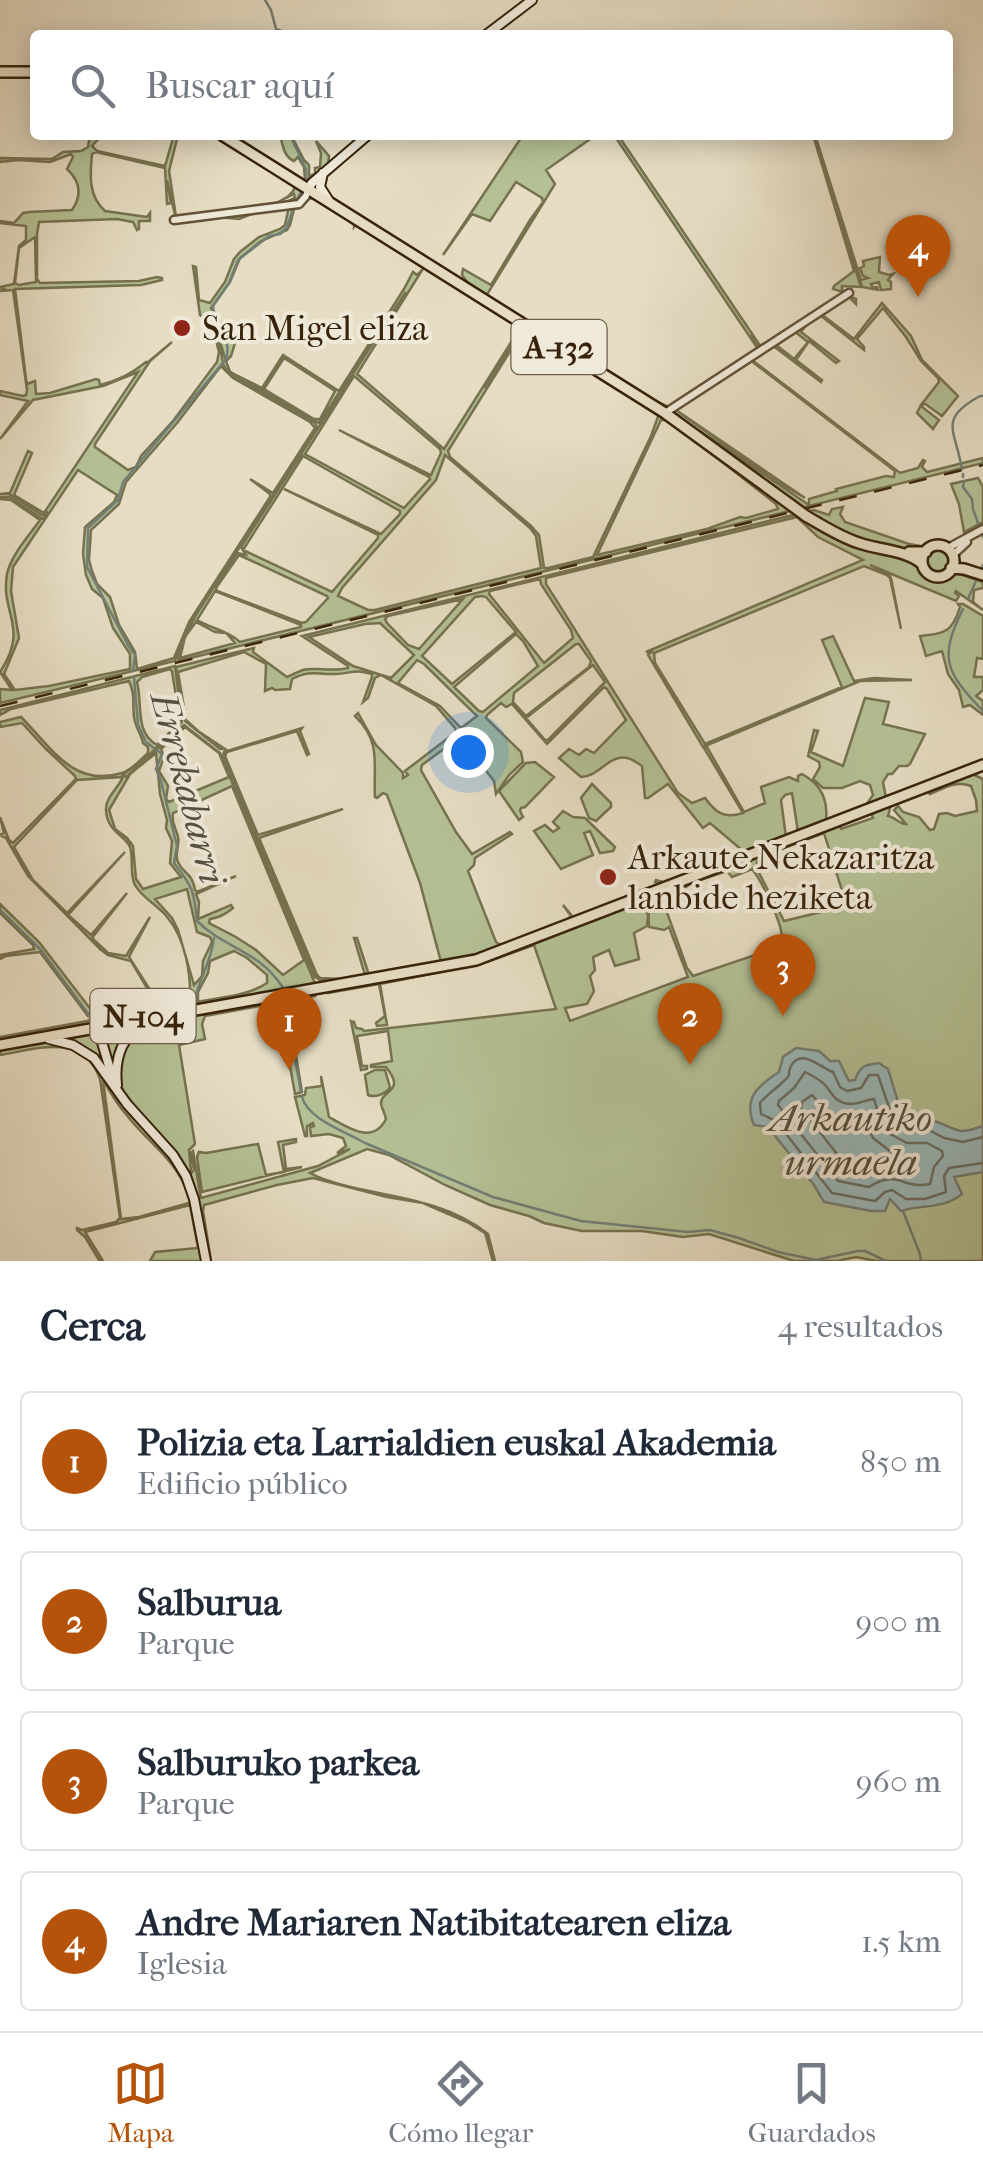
<!DOCTYPE html>
<html lang="es">
<meta charset="utf-8">
<style>
:root{--surface:#fff;--page:#f2f2f3;--text:#1f2937;--muted:#747a83;--line:#e0e1e3;--accent:#b45309}
body{margin:0;font-family:"IM FELL French Canon",serif;background:var(--page);color:var(--text)}
.you{position:absolute;left:468px;top:752px;width:35px;height:35px;margin:-25px;border:8px solid #fff;border-radius:50%;background:#1a73e8;box-shadow:0 0 0 15px #1a73e833}
.badge{display:grid;place-items:center;width:65px;height:65px;border-radius:50%;background:var(--accent);color:#fff;font-size:32px;font-weight:700}
.pin{position:absolute;translate:-50% -82px;filter:drop-shadow(0 2px 5px #0008)}
.pin::after{content:'';position:absolute;top:52px;width:35px;height:30px;background:inherit;clip-path:polygon(0 0,100% 0,50% 100%)}
.list{margin:0;padding:0;list-style:none}
h2{display:flex;justify-content:space-between;align-items:center;height:130px;margin:0;padding:0 40px;font-size:42px}
h2 small{font-size:32px;font-weight:400;color:var(--muted)}
.list li{display:grid;grid-template-columns:65px 1fr auto;gap:30px;align-items:center;box-sizing:border-box;height:140px;margin:0 20px 20px;padding:0 20px;border:2px solid var(--line);border-radius:10px}
.list b{display:block;font-size:38px;white-space:nowrap}
.list p{margin:0;font-size:32px;white-space:nowrap;color:var(--muted)}
.list em{font-size:32px;font-style:normal;color:var(--muted)}
.icon{flex:none;width:55px;height:55px;fill:none;stroke:currentColor;stroke-width:2;stroke-linecap:round;stroke-linejoin:round}
.map{position:relative;flex:none;width:983px;height:1261px;overflow:hidden}
.search{position:absolute;background:var(--surface);box-shadow:0 5px 25px #0003;left:30px;right:30px;top:30px;height:110px;display:flex;align-items:center;gap:25px;box-sizing:border-box;padding:0 35px;border-radius:10px;color:var(--muted);font-size:38px}
.sheet{height:770px;background:var(--surface)}
nav{display:flex;justify-content:space-around;align-items:center;box-sizing:border-box;height:140px;border-top:2px solid var(--line);background:var(--surface);font-size:28px;color:var(--muted)}
nav a{display:grid;justify-items:center;gap:5px}
nav .on{color:var(--accent)}
.map>svg:first-child{display:block}
.green{fill:#b4c195;stroke:#767250;stroke-width:2.5;fill-rule:evenodd}
.water{fill:#9ababd;stroke:#737e75;stroke-width:2.5}
.lines{fill:none;stroke-linecap:round;stroke-linejoin:round}
.shore{stroke:#696e64;stroke-width:2.5}
.stream{stroke:#737e75;stroke-width:2.5}
.tertiary-casing{stroke:#645238;stroke-width:11}
.secondary-casing{stroke:#38230a;stroke-width:12}
.primary-casing{stroke:#38230a;stroke-width:14}
.tertiary{stroke:#efe9d9;stroke-width:6}
.secondary{stroke:#efe9d9;stroke-width:8}
.primary{stroke:#e6ddc4;stroke-width:9}
.rail{stroke:#38230a;stroke-width:2.5;stroke-dasharray:18 18;stroke-linecap:butt}
.primary-bridge-casing{stroke:#38230a;stroke-width:14;stroke-linecap:butt}
.primary-bridge{stroke:#e6ddc4;stroke-width:9}
.poi-dot{fill:#8f2418;stroke:#efe9d9;stroke-width:4}
.labels{text-anchor:middle;dominant-baseline:central;stroke-width:8;stroke-linejoin:round;paint-order:stroke}
.shield{fill:#efe9d9;stroke:#6f5e48;stroke-width:2.5}
.shield-label{font-size:32px;font-weight:bold;fill:#38230a}
.poi-label{font-size:35px;fill:#38230a;stroke:#efe9d9;text-anchor:start}
.water-label{font-size:38px;font-style:italic;fill:#555040;stroke:#efe9d9}
</style>
<div class="map">
<svg width="983" height="1261" viewBox="0 0 983 1261">
<rect width="100%" height="100%" fill="#e6ddc4"/>
<filter id="stains"><feTurbulence type="fractalNoise" baseFrequency=".002" numOctaves="4"/><feColorMatrix values="0 0 0 0 .2 0 0 0 0 .09 0 0 0 0 .02 0 0 0 .5 -.17"/></filter>
<radialGradient id="worn" r=".72"><stop offset=".6" stop-color="#630" stop-opacity="0"/><stop offset="1" stop-color="#630" stop-opacity=".3"/></radialGradient>
<path class="green" d="M90,135L93,139L102,135L92,146L97,151L165,166L174,135H178L169,171L176,217L276,203C284,199 292,196 295,187L215,135L301,190L304,195L303,200L298,203L282,204L295,198L294,194L274,204L176,219L167,180L171,203L167,204L165,168L96,152L92,154C90,175 88,196 105,211L147,217L150,213V221H139V229L137,230L133,222L117,219L39,222L37,234V279L40,283L139,281L157,277L162,278V280L141,285L15,289L26,379L27,384L35,381L36,394L50,393L96,379L99,380L100,385C119,380 131,374 146,362L147,363L172,342L150,361L95,444V447L128,470L136,467L141,456L173,421L217,362L219,352L214,333L218,332L217,328L200,315L193,266L196,267L199,300L210,303L225,282L234,259L240,252L259,237L280,229L285,225L288,211L286,207L262,210L239,219L206,216L226,217L238,215H227L245,212L241,215C263,204 292,213 310,196L357,223L354,227V222L314,199L308,198L294,209L290,225L287,230L261,241L240,258L230,282L211,308L235,343L231,356L226,361L230,372L262,388L283,355L339,391L404,289L413,272L417,275L426,266L521,325L484,388L523,327L663,415L665,420H661L597,555L707,529L740,517L746,518L778,509L776,504L665,417L794,510L178,661C185,622 216,586 237,553L246,555L241,547L406,292L319,423L229,371L218,335L223,363L227,372L315,423L317,427L185,632L175,661L0,703V689L12,690L0,672C30,627 0,614 7,574C11,555 29,536 40,520L11,500L0,499V497H9L43,519L48,512L42,515L9,494H0L10,493L28,451L32,453L14,495L44,513L138,372L103,386L33,400L0,439L28,401L0,395V391L23,396L26,395L27,390L13,290L0,291L4,289L0,287L14,284L19,246L26,240V226L0,223V221L14,223L23,213L29,212L72,210C83,194 80,181 67,169L73,157L71,154L50,162L18,160L0,162V158L52,159L63,152L81,151L88,147ZM35,237L36,282L19,285L15,283L19,248ZM424,267L520,328L444,449L357,374ZM524,329L659,414L651,436L593,557L548,568H544L539,535L531,526L450,457L448,451ZM284,358L335,391L320,419H314L264,389ZM221,366L233,378L310,422L315,428L273,493L250,479L270,494V497L189,622L174,658L137,669L135,652L119,625L110,597L97,584L92,571L89,560L91,530L119,504L126,482L177,423ZM354,376L440,449L441,453L431,475L339,430L429,477L430,479L404,508L305,454ZM445,455L530,528L536,536L541,568L375,610H368L338,596L342,588L436,480ZM303,456L400,511V514L381,534L284,489L378,535V538L332,592L243,550ZM78,470L117,495L114,502L85,527L83,554L86,575L92,589L103,598L113,628L130,654V669L49,686L15,690L4,674L19,638L11,591L13,567ZM239,555L327,596L328,598L306,622L302,623L217,591L216,588ZM215,591L301,625V627L240,642C227,630 212,629 197,620ZM196,622L215,632L226,633L235,643L180,658L185,637Z
M280,135H291L304,160L309,165V176L315,174V168L320,167L321,153L316,141L329,156L328,167L319,174L305,180L304,167L298,157L294,161C283,156 283,145 280,135Z
M523,135H596L546,170L555,184L486,296L553,337L551,338L471,287L462,275L463,269L491,285L530,220L543,202L542,198L516,182L490,221L472,214L443,255Z
M614,135H618L761,347L843,294V292L833,289L834,286L854,271L813,135L861,287L842,286V290L848,292L763,347H760L751,335L758,350L675,405L665,409L561,343L648,398L669,407L758,349Z
M815,135L861,280L868,278L863,276L860,268L864,266L863,261L880,257L879,272L889,275L893,274L888,280L891,282V289L881,290L879,282L871,284L873,288L877,287L878,290L862,287Z
M851,293L852,297L856,299V304L848,296L821,314L854,339L882,303L911,336L922,360L958,396L942,416L924,403L922,407L939,420L933,429L917,413L921,405L939,382L938,378L921,361L906,337L883,308L857,339L864,347V350L820,315L809,321L801,332L839,361L836,363L809,341L796,360L822,380L821,382L772,345L752,360L900,473L918,468L923,460L925,461L922,467L927,472L983,458V463L801,508L673,415V413L809,505V499L837,491L836,489L886,476L894,477L895,471L750,360L682,404L676,410L805,498L768,476L674,409L676,406L793,330H798V327ZM794,331L808,342L794,359L775,344Z
M978,478L983,487V522L964,532L959,504L951,484Z
M843,507L840,514L845,522L909,544L927,547C925,548 923,551 920,551C902,558 825,526 808,514L803,516L848,541L913,559C932,579 926,588 957,570L960,571V574L983,582V588L974,590L973,602L983,610L956,591L955,593L959,596L956,601L870,565L889,575L891,578L901,629L890,578L887,575L864,566L654,653L655,663L705,744L842,687L822,640L833,636L854,681L874,678L912,680L860,681L703,747L648,655L651,652H646L863,560L818,537L797,517L546,578V584L678,793L692,803L705,798C716,813 724,819 743,813L704,748L707,747L744,812L765,803L761,787L789,777L798,781V776L802,774C822,785 828,800 826,822L661,886L655,882L656,880L666,883L743,851L710,823L703,828L668,784L648,798H645L642,766C637,763 633,759 627,758C609,754 599,777 581,777L559,758L569,749L579,755L586,749L594,753L626,720L607,689L604,687L547,744L512,704L506,707L501,703L487,715L486,718L521,752L523,762L509,775L496,794L494,781L460,737L422,765L421,770L456,832L472,854L510,832L512,834L475,858L474,865L468,871L496,942L501,945L568,919L571,916L563,905L573,917L593,911L595,912L464,960L350,980H320L315,977L223,755L224,752L302,728L300,731L309,754L307,755L297,731L227,752L225,756L258,835L343,809L259,838L317,975L320,978L341,979L365,975L354,938H357L369,975L441,962L420,883L387,795L383,793L377,798L375,797C373,764 382,742 355,716L358,713L376,745L403,773V778L408,775L405,771L456,732L455,728L436,706L381,675L375,678L368,698L363,702L372,677V674C356,669 351,673 336,674C317,675 311,669 292,679L290,689L275,690L272,688L265,691L266,664L244,652L178,672L186,720L198,731L225,749H220L185,721L176,667L254,648L253,652L287,677C292,675 297,672 303,670C315,667 332,672 348,668V666L302,636L797,514L814,510L829,515L832,509ZM540,579L541,584L571,630L573,638L544,663L489,594L490,591ZM482,596L486,597L516,632L452,684L422,656L475,597ZM463,599L419,649L408,645L387,623L385,619L388,616ZM380,623L414,655L391,678L353,666L309,637L365,624ZM516,634L523,641L538,666L483,712L479,711L454,687ZM576,644H579L591,661L589,667L526,716L513,702L514,693ZM417,660L424,664L477,716L461,728L440,706L398,683ZM593,665L605,682L548,740H545L526,718ZM792,793L798,832L786,837L781,800L785,795Z
M925 561a13 13 0 1 1 26 0a13 13 0 1 1-26 0Z
M958,604H963L983,616V659L977,658L974,677H983V690L976,696L983,701V715L970,705L963,707L959,690L948,674L942,651L926,656L920,636C945,633 952,633 960,607Z
M175,666L182,722L149,755L123,775L126,777L184,725L220,753L316,986L0,1039V1037L87,1021L95,1017L90,1012L88,1016L40,952L6,956L0,959V955L34,949L33,945L0,913V904L39,942L95,1015L154,1006L156,1003L131,961L108,955L100,949L28,876L6,838L0,835L4,833L0,817L9,840L13,843L76,779L75,776L46,749L22,723L0,727V722L21,717C51,747 73,788 122,773C132,770 140,760 148,753V747L143,743C141,733 135,727 134,717C132,700 136,698 129,681L11,709L0,715V710ZM170,669L172,671L180,722L157,745C134,732 143,704 137,682L142,677ZM185,727L219,753L229,777L169,802L166,799L168,786L159,771L164,757L161,749ZM156,753L160,794L167,820L166,828L172,841L170,863L181,877L143,889L136,879L133,846L127,838L115,829L109,810L130,774ZM123,777C119,787 105,798 106,810C107,832 125,835 130,847C134,860 129,873 135,885C142,898 159,906 168,918C185,939 191,973 190,999L159,1004L129,957L150,917L126,956L108,953L92,938L127,893L91,935L68,915L125,852L67,913L33,880L14,847L77,780ZM232,786L304,960L283,975L256,950L236,937L209,923L210,919C218,918 226,914 233,908L231,905L198,919L199,902L196,894L236,876L197,892L195,890C191,870 184,876 178,862C174,855 180,845 178,837C176,827 171,824 173,813ZM187,889L197,932L210,937L212,942L203,961L202,976L194,985L178,930L172,918L155,899ZM234,951L247,958L267,975V983C247,996 222,997 198,1002V992L208,973L210,961Z
M865,698L889,702L883,724L925,734L910,764L907,766H899L892,774H888L883,782L886,798L866,805L873,795L870,785L860,781L842,788H823L813,779L820,767L819,762L808,756L814,730L818,731L811,752L843,766Z
M535,762L554,777L525,807L521,808L520,811L523,817L519,820L499,791L526,763Z
M968,772L983,779V1261H876L856,1257L837,1261H794L709,1234L683,1237L642,1231H582L544,1223L529,1216L490,1205L445,1185L389,1155L367,1149L310,1173C324,1181 340,1184 355,1188C401,1198 449,1203 488,1234L495,1261H493L485,1233L467,1222L423,1203L387,1197L313,1178L277,1185L204,1205L203,1211L211,1261H208L200,1211L189,1175L194,1170L191,1153L193,1151L201,1198L318,1166L350,1149L337,1153L346,1146L343,1138L329,1134L311,1136L310,1127L314,1126L313,1123L307,1126V1136H305L295,1097L305,1095L306,1088L322,1086L321,1076L329,1117C348,1128 373,1145 386,1119C385,1113 381,1108 381,1102C383,1089 406,1092 386,1067H371V1065L392,1061L388,1031L357,1036L362,1066H367V1069L361,1070L351,1021L354,1022L356,1028L362,1029L364,1031L556,1009L534,945L481,964L380,984L387,1025L377,1026L376,1023L385,1016L379,984L328,993V991L464,965L644,900L648,916L647,926L634,933L639,959L615,966L609,950L593,957L595,970L590,976L594,991L587,1004L565,1008L570,1021L688,977L669,927L664,930L649,927L648,897L660,893L687,968L693,976L776,948C778,945 780,944 781,941C786,929 761,880 752,869L732,877L727,871L691,883L686,887L684,883L838,823L841,829L873,818L871,811L891,804L888,816C895,817 899,824 906,824L894,810L898,806L903,812L919,817L930,830L934,829L939,814L947,813L955,816L977,811L976,800L971,786C956,780 944,788 930,794L925,790ZM824,833L844,897L842,907L784,921L757,869V862L762,856Z
M592,784L611,803V807L596,821L589,818L581,798Z
M563,811L573,817L585,818L615,847L613,851L600,853L590,831L584,833L593,855L561,869L534,831L545,825L553,832L559,828L553,822Z
M314,993L315,996L205,1016L202,1024L205,1039L179,1045L195,1144L189,1150L191,1171L187,1173L123,1091L118,1075L125,1043L148,1024Z
M284,1008H288L302,1092L295,1094L288,1055L286,1053L290,1045Z
M143,1022L132,1030L115,1075L109,1055L107,1028Z
M98,1030L109,1074L103,1066L54,1038Z
M43,1041C55,1041 70,1044 80,1051C103,1067 111,1091 128,1112C146,1134 170,1151 183,1177C196,1203 198,1233 203,1261H150L155,1252L198,1248L190,1205L85,1232L103,1261L99,1260L85,1237L77,1230V1228L82,1230L116,1222L120,1218L100,1079C83,1032 37,1049 0,1055V1048ZM103,1080C110,1091 116,1103 125,1113C152,1148 174,1155 191,1200L189,1203L139,1217L121,1219Z
M375,1070H385L390,1087C386,1094 375,1098 368,1095L365,1075Z
M296,1139V1142L283,1145L286,1169L302,1167L202,1192L197,1157L199,1152L206,1153L258,1144L266,1175L284,1172L278,1142Z"/>
<path class="water" d="M796,1048L819,1051L830,1061H839L849,1081L855,1080C860,1066 864,1065 879,1063L888,1069L902,1115C918,1125 920,1117 934,1121C959,1129 955,1136 983,1126V1172L954,1177L962,1194C942,1210 922,1204 901,1211L890,1199L885,1211H871L824,1202L814,1185L768,1127L754,1125C743,1099 757,1086 779,1072L783,1057Z"/>
<g class="lines">
<path class="shore" d="M805,1072C811,1075 821,1080 825,1085C833,1094 835,1103 850,1104C858,1104 866,1100 874,1099L882,1125L890,1134L907,1143H927L942,1151L943,1156L934,1167L930,1184C902,1190 898,1168 869,1187L838,1181L778,1105L779,1101L794,1088Z
M812,1095C830,1116 837,1118 863,1119L873,1138L895,1155L894,1161C878,1166 865,1172 848,1168L801,1108L802,1102Z
M983,1137L963,1142L944,1138L929,1130L914,1132L908,1130L893,1119L878,1075H869L861,1088L847,1091L840,1087L833,1072C821,1068 801,1047 791,1066C786,1076 793,1073 784,1081C776,1089 767,1094 760,1103L761,1114L776,1121L832,1193L875,1201L885,1192L892,1190L906,1199H925L946,1192L944,1176L949,1168L983,1163"/>
<path class="stream" d="M265,0L271,10L276,29L292,35
M290,135L306,169V178
M295,203L301,192
M962,469C955,429 938,419 980,396H983
M963,477V474
M964,481L963,487L972,499L973,509L983,537
M968,599L983,565
M963,609C938,659 946,672 983,711
M133,671L135,655L129,647L87,567L88,528L118,500L123,482L226,359C233,338 214,326 213,306L229,283L238,260L269,236L280,234L287,227L293,209
M134,677L138,725L146,742L162,754L156,769L161,781L177,846L174,863C193,887 194,891 197,921C225,949 259,950 283,988
M0,910L41,950L89,1015
M286,1009L301,1092
M91,1017L93,1020L194,1003C198,981 212,960 214,938
M302,1097C308,1119 344,1131 363,1142
M365,1143L493,1197L581,1221L688,1232L710,1230L739,1238L778,1252L816,1260L858,1251H865L886,1261
M903,1211L920,1254L921,1261"/>
<defs>
<path id="tertiary" d="M174,220L299,204L306,196L308,189
M665,413L849,293
M948,548L983,529
M953,555L967,542"/>
<path id="secondary" d="M486,35L532,0
M323,173L320,187L329,201
M308,189L312,183L368,135
M101,1027V1039L112,1076
M49,1039L73,1045L94,1058L127,1104L173,1155L186,1176L194,1199L206,1261
M117,1085C114,1055 123,1032 152,1020"/>
<path id="primary" d="M0,72H35
M222,135L665,413L791,505
M806,516C823,526 840,537 859,543C878,550 907,550 922,564
M922 561a16 16 0 1 1 32 0a16 16 0 1 1-32 0Z
M909,552H926
M951,568L964,569L983,575
M0,1045L476,960L983,765"/>
</defs>
<use href="#tertiary" class="tertiary-casing"/>
<use href="#secondary" class="secondary-casing"/>
<use href="#primary" class="primary-casing"/>
<use href="#tertiary" class="tertiary"/>
<use href="#secondary" class="secondary"/>
<use href="#primary" class="primary"/>
<path class="rail" d="M0,706L983,465"/>
<defs>
<path id="primary-bridge" d="M791,505L806,516"/>
</defs>
<use href="#primary-bridge" class="primary-bridge-casing"/>
<use href="#primary-bridge" class="primary-bridge"/>
</g>
<g class="poi-dot">
<circle cx="182" cy="328" r="10"/>
<circle cx="608" cy="877" r="10"/>
</g>
<g class="labels">
<g class="shield">
<rect x="511.5" y="320" width="95" height="54" rx="8"/>
<rect x="90.5" y="989" width="105" height="54" rx="8"/>
</g>
<g class="shield-label">
<text x="559" y="347">A-132</text>
<text x="143" y="1016">N-104</text>
</g>
<g class="poi-label">
<text x="202" y="328">San Migel eliza</text>
<text x="628" y="857">Arkaute Nekazaritza<tspan x="628" dy="40">lanbide heziketa</tspan></text>
</g>
<g class="water-label">
<text transform="translate(188 788) rotate(75)">Errekabarri</text>
<text x="851" y="1118">Arkautiko<tspan x="851" dy="44">urmaela</tspan></text>
</g>
</g>
<rect width="100%" height="100%" filter="url(#stains)"/>
<rect width="100%" height="100%" fill="url(#worn)"/>
</svg>
<div class="you"></div>
<div class="pin badge" style="left:289px;top:1070px">1</div>
<div class="pin badge" style="left:690px;top:1065px">2</div>
<div class="pin badge" style="left:783px;top:1016px">3</div>
<div class="pin badge" style="left:918px;top:297px">4</div>
<div class="search"><svg class="icon" aria-label="search" viewBox="0 0 24 24"><circle cx="10" cy="10" r="6"/><path d="M15 15l6 6"/></svg>Buscar aquí</div>
</div>
<section class="sheet">
<h2>Cerca<small>4 resultados</small></h2>
<ul class="list">
<li><span class="badge">1</span><div><b>Polizia eta Larrialdien euskal Akademia</b><p>Edificio público</p></div><em>850 m</em></li>
<li><span class="badge">2</span><div><b>Salburua</b><p>Parque</p></div><em>900 m</em></li>
<li><span class="badge">3</span><div><b>Salburuko parkea</b><p>Parque</p></div><em>960 m</em></li>
<li><span class="badge">4</span><div><b>Andre Mariaren Natibitatearen eliza</b><p>Iglesia</p></div><em>1.5 km</em></li>
</ul>
</section>
<nav>
<a class="on"><svg class="icon" aria-label="map" viewBox="0 0 24 24"><path d="M3 6l6-2 6 2 6-2v14l-6 2-6-2-6 2zM9 4v14M15 6v14"/></svg>Mapa</a>
<a><svg class="icon" aria-label="directions" viewBox="0 0 24 24"><path d="M12 3l9 9-9 9-9-9zM9 14v-3h6M13 9l2 2-2 2"/></svg>Cómo llegar</a>
<a><svg class="icon" aria-label="saved" viewBox="0 0 24 24"><path d="M7 4h10v16l-5-4-5 4z"/></svg>Guardados</a>
</nav>
